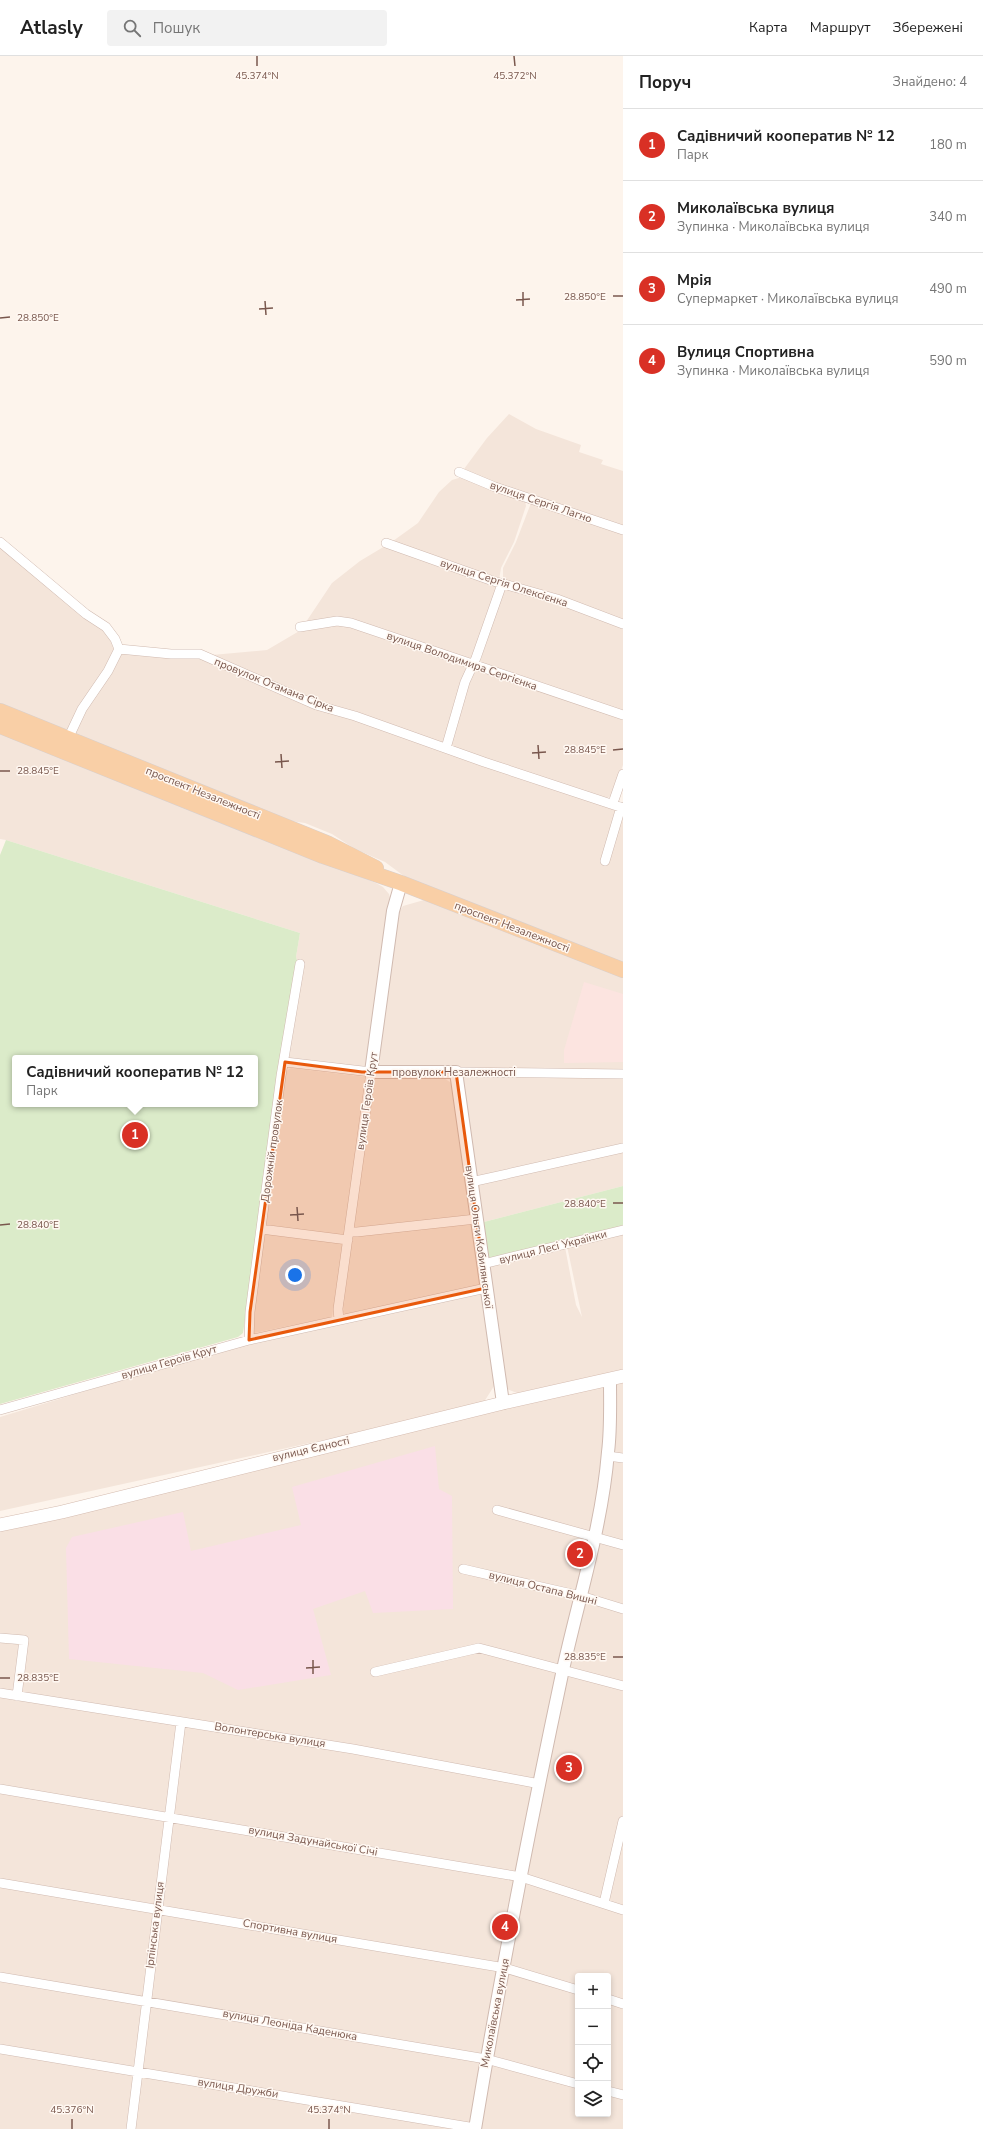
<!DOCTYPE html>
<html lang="uk">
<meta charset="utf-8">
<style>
:root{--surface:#fff;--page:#f2f2f2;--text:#222;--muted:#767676;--line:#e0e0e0;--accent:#d93025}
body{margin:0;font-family:"Nunito Sans",sans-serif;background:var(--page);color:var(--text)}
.controls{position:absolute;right:12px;bottom:12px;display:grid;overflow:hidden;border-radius:4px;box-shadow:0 2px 6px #0003}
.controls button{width:36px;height:36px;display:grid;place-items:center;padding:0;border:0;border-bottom:1px solid var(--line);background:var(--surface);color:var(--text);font:20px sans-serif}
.you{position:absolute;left:295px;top:1219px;width:14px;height:14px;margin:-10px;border:3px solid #fff;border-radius:50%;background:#1a73e8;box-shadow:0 0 0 6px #1a73e833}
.badge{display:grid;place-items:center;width:26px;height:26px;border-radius:50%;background:var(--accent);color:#fff;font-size:13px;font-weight:700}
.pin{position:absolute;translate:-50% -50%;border:2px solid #fff;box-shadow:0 1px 4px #0006}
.popup{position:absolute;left:12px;top:999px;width:246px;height:52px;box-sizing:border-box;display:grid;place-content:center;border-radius:4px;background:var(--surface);filter:drop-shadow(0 1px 3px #0005);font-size:13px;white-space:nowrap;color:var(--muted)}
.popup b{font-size:15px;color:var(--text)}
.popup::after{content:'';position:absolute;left:50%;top:100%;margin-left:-8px;border:8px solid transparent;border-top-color:var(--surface)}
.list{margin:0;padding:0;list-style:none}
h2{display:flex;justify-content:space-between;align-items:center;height:52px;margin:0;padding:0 16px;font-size:17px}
h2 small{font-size:13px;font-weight:400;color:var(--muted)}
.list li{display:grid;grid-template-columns:26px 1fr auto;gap:12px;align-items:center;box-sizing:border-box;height:72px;padding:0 16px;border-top:1px solid var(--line)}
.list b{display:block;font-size:15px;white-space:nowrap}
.list p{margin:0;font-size:13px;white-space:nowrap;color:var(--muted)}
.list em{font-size:13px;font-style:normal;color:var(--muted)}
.icon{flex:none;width:22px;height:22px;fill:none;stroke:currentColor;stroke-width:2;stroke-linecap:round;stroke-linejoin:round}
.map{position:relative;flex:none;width:623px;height:2073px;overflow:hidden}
header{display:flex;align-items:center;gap:24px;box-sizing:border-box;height:56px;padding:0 20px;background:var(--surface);border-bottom:1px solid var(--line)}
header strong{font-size:19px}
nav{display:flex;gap:22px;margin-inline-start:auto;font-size:14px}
.search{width:280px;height:36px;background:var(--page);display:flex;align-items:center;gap:10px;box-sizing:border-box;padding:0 14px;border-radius:4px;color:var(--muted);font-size:15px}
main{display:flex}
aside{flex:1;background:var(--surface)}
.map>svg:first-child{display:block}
.residential{fill:#f4e5da;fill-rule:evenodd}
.commercial{fill:#fce4e0}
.medical{fill:#fadfe6}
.green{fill:#dbebc9;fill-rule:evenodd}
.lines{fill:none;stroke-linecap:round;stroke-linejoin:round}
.minor-casing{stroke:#d0bab0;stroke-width:10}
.tertiary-casing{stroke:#d0bab0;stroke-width:14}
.secondary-casing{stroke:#d5bcb0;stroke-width:14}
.primary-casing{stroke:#d9d0cd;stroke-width:16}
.minor{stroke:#fff;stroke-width:9}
.tertiary{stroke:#fff;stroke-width:12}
.secondary{stroke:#fff;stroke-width:13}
.primary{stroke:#f9cfa6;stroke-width:15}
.marked{fill:#e8590c;fill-opacity:0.2;stroke:#e8590c;stroke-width:3;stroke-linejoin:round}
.ticks{fill:none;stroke:#79574d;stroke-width:1.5}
.labels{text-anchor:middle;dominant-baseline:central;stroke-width:3;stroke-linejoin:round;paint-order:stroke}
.street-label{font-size:11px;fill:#79574d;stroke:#fff8f2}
.ticks-label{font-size:10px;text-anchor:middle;fill:#79574d;stroke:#fff8f2;stroke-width:3;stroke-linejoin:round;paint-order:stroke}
</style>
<header>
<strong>Atlasly</strong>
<div class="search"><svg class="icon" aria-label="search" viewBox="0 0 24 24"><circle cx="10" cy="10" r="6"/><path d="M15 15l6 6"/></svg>Пошук</div>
<nav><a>Карта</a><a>Маршрут</a><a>Збережені</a></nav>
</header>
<main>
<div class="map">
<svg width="623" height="2073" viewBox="0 0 623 2073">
<rect width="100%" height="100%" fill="#fdf4ec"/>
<path class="residential" d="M509,358L536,373L581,389L579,396L603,404L601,408L623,415V472L526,440L464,413L487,382Z
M462,421L525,445L526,450L514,486L501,512L499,524L393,485L418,467L439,436L452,424Z
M531,447L623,476V565L503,525V512L516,486Z
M0,489L104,574L114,588L113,601L79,651L67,674L0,650Z
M385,490L498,530L472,604L352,565L304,569L332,527L360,505Z
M504,533L529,537L623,570V655L480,606Z
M337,567L467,611L444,687L317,647L212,599L267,594L301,574Z
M120,597L197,601L623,756V909L408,823L385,806L355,793L332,778L305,767L283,764L77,681L73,676Z
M475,613L623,663V709L611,740L605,743L451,691L452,671Z
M0,675L376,827L383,831L389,838L391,845L366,1011L289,1003L288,1000L298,907L296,901L300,877L6,784L0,783Z
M424,844L623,919V1015L383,1012L380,1010L378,1007L396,861L403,850Z
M291,1012L366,1021L345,1178L343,1179L267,1169L265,1167L286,1015Z
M377,1021H442L450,1026L452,1029L472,1160L353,1173L374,1024Z
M462,1021H623V1090L476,1123Z
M623,1094V1130L480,1167L476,1127Z
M472,1166L482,1225L480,1230L346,1259L343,1256L352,1180L354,1178Z
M623,1176V1316L522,1337H517L507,1333L504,1328L488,1209L565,1191L576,1249L582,1261L567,1190Z
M265,1177L342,1187L343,1189L332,1261L254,1277L252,1263Z
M482,1237L496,1327L482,1349L0,1455V1361L234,1290Z
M623,1324V2073H0V1470ZM578,1920H608V2058H578Z"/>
<path class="commercial" d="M584,926L623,938V1006L564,1007V994Z"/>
<path class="medical" d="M435,1390L439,1433L452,1440L453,1553L373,1557L365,1535L313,1553L331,1619L238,1634L203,1617L69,1603L66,1492L72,1481L183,1456L191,1495L301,1469L292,1431Z"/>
<path class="green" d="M6,784L300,877L296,901L298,907L243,1277L238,1281L0,1348V799ZM15,1002H255V1048H15Z
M623,1130V1172L489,1205L480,1167Z"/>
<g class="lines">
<defs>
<path id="minor" d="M459,416L495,431L623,474
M0,486L86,558L106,571L115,583L119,593
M386,487L493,525L557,543L623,568
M300,571L337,565L351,567L623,659
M119,593L171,598H200L316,649L355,660L484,706L623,752
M66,687L82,653L108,615L119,593
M446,692L465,626L476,602L502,528
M613,747L623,718
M605,805L621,751
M285,1006L371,1016L338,1253L339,1264
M456,1016L623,1018
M471,1126L623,1092
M261,1173L348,1184
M349,1175L357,1176L476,1163
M483,1208L623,1174
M249,1284L250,1256L281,1020L300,908
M0,1354L249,1284L486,1232
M608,1400L623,1402
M497,1454L623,1489
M463,1513L581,1540L623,1553
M0,1582L24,1584L17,1640
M375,1616L479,1592L623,1630
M0,1637L353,1693L540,1728
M0,1733L521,1821L623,1854
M0,1827L505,1912L578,1934
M604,1847L623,1765
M0,1921L486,2003L578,2028
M608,1943L623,1948
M0,1993L475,2072
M608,2035L623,2039
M131,2073L181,1666"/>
<path id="tertiary" d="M401,827L393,855L371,1016H456L503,1347
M475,2073C500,1921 530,1769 562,1618C578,1544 602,1471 608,1396C611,1372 610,1348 610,1324"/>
<path id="secondary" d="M0,1469L62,1456L503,1347L623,1320"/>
<path id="primary" d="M0,655L329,788L376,812
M0,670L323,800L401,827L623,914"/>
</defs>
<use href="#minor" class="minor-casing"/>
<use href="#tertiary" class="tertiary-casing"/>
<use href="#secondary" class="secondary-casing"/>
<use href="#primary" class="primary-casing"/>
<use href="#minor" class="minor"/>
<use href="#tertiary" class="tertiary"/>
<use href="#secondary" class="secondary"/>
<use href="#primary" class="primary"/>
</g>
<path class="marked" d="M285,1006L362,1016H456L486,1232L249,1284L250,1256Z"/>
<path class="ticks" d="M257,0V10M514,0L515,10M523,236V250M613,240H623M516,244L530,243M265,245L266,259M259,253L273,252M0,262L10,261M538,689L539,703M613,694L623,693M532,697L546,696M281,698L282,712M275,706L289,705M0,715H10M613,1147H623M297,1151L298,1165M290,1159L304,1158M0,1169L10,1168M613,1601H623M313,1604V1618M306,1612L320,1611M0,1622H10M72,2063V2073M329,2063V2073"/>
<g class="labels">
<g class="street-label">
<text transform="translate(541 446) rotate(19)">вулиця Сергія Лагно</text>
<text transform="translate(504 527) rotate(18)">вулиця Сергія Олексієнка</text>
<text transform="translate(462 605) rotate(19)">вулиця Володимира Сергієнка</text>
<text transform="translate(274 629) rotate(22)">провулок Отамана Сірка</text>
<text transform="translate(203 737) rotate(22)">проспект Незалежності</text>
<text transform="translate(512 871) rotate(21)">проспект Незалежності</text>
<text x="454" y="1016">провулок Незалежності</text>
<text transform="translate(367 1045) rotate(-82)">вулиця Героїв Крут</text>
<text transform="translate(272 1095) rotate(-82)">Дорожній провулок</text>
<text transform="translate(479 1181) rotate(82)">вулиця Ольги Кобилянської</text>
<text transform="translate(553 1191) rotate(-14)">вулиця Лесі Українки</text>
<text transform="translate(169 1306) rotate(-16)">вулиця Героїв Крут</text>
<text transform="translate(311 1393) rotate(-13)">вулиця Єдності</text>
<text transform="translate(543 1532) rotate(14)">вулиця Остапа Вишні</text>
<text transform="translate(270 1679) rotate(9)">Волонтерська вулиця</text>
<text transform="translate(313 1785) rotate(10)">вулиця Задунайської Січі</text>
<text transform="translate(155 1869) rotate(-83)">Ірпінська вулиця</text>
<text transform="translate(290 1875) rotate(10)">Спортивна вулиця</text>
<text transform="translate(495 1957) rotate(-79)">Миколаївська вулиця</text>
<text transform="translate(290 1969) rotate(10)">вулиця Леоніда Каденюка</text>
<text transform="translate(238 2032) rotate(9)">вулиця Дружби</text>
</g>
</g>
<g class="ticks-label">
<text x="257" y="23">45.374°N</text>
<text x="515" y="23">45.372°N</text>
<text x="585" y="244">28.850°E</text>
<text x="38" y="265">28.850°E</text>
<text x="585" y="697">28.845°E</text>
<text x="38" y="718">28.845°E</text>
<text x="585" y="1151">28.840°E</text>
<text x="38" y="1172">28.840°E</text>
<text x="585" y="1604">28.835°E</text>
<text x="38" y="1625">28.835°E</text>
<text x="72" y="2057">45.376°N</text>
<text x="329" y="2057">45.374°N</text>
</g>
</svg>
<div class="controls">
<button>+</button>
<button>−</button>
<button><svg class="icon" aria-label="locate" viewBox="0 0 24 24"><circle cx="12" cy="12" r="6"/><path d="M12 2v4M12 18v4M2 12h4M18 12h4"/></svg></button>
<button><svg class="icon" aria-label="layers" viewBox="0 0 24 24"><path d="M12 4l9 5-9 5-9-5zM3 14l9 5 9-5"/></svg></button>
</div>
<div class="you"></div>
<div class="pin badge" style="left:135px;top:1079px">1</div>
<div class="popup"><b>Садівничий кооператив № 12</b>Парк</div>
<div class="pin badge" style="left:580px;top:1498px">2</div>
<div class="pin badge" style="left:569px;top:1712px">3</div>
<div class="pin badge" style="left:505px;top:1871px">4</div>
</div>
<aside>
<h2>Поруч<small>Знайдено: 4</small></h2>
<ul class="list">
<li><span class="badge">1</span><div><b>Садівничий кооператив № 12</b><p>Парк</p></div><em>180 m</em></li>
<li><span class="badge">2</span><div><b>Миколаївська вулиця</b><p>Зупинка · Миколаївська вулиця</p></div><em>340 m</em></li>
<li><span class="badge">3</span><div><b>Мрія</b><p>Супермаркет · Миколаївська вулиця</p></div><em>490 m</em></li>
<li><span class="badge">4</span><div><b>Вулиця Спортивна</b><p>Зупинка · Миколаївська вулиця</p></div><em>590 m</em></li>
</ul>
</aside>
</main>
